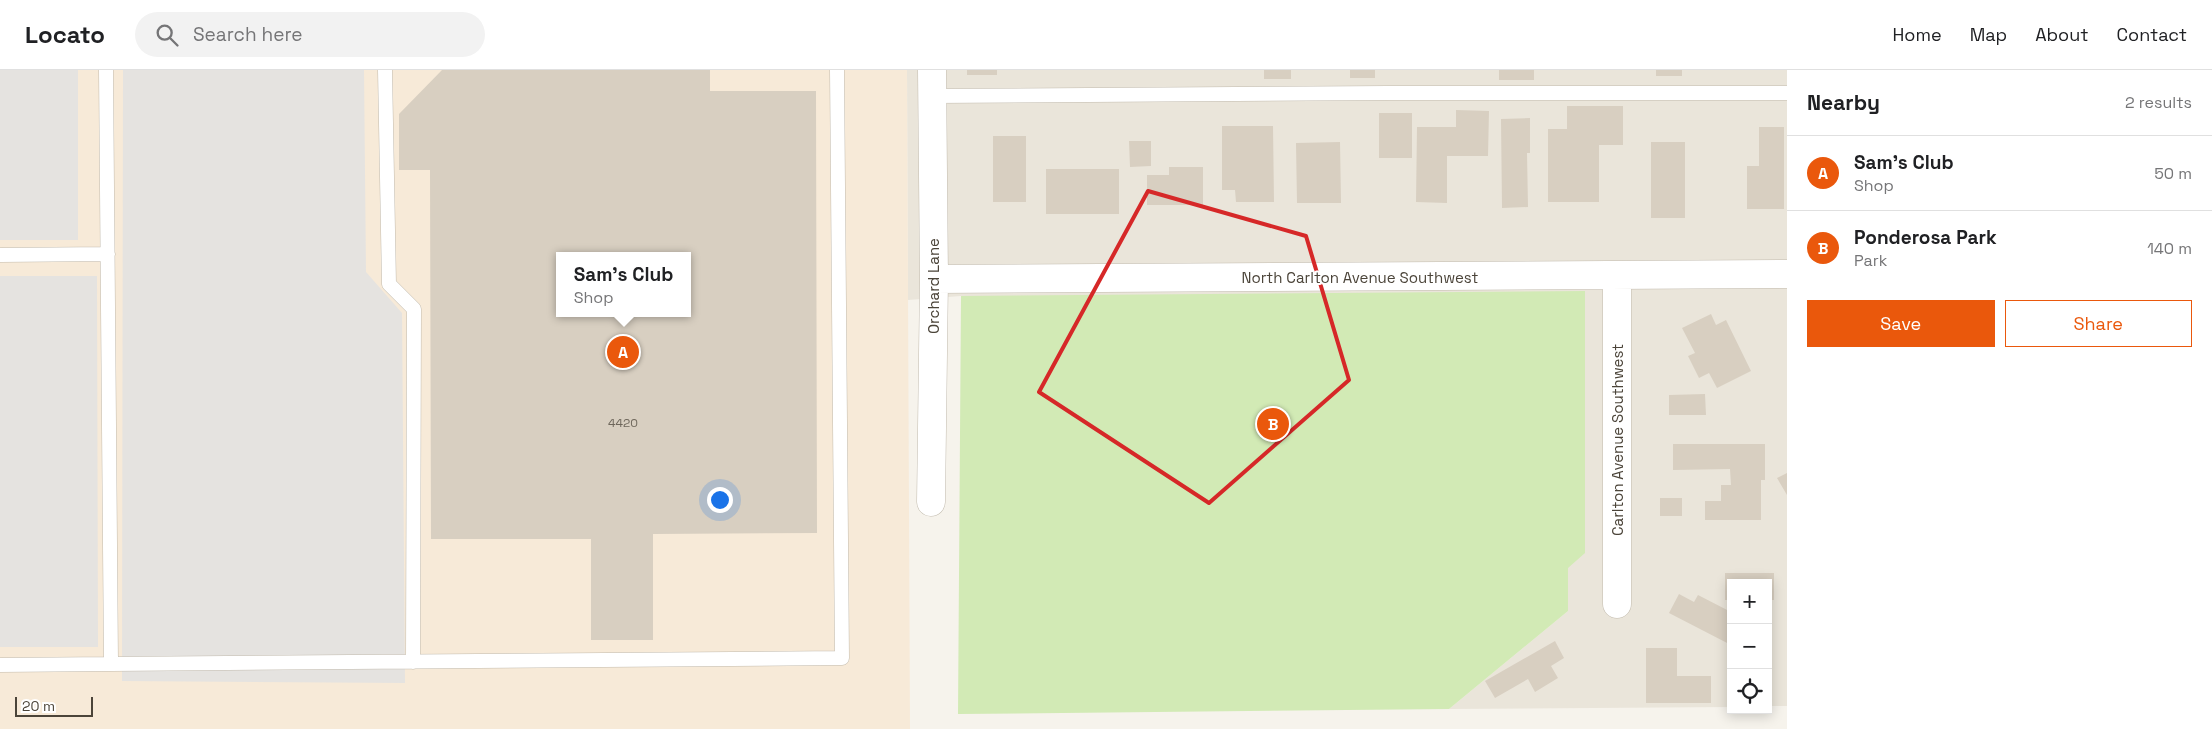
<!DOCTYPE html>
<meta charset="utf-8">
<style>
:root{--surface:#fff;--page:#f2f2f2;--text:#202124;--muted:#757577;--line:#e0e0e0;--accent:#ea580c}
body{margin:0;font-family:"Space Grotesk",sans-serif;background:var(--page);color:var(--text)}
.controls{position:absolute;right:15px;bottom:15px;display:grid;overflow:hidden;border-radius:0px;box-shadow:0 2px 12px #0003}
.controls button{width:45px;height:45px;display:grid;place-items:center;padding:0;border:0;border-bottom:1px solid var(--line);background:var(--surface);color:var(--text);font:25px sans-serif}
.scale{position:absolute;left:15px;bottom:12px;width:78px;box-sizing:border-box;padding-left:5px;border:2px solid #4b4439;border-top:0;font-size:14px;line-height:18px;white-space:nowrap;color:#4b4439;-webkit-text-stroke:4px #fff;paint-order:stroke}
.you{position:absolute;left:719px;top:429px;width:18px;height:18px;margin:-12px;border:4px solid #fff;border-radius:50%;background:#1a73e8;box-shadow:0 0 0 8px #1a73e833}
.badge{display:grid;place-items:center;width:32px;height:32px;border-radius:50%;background:var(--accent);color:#fff;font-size:16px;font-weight:700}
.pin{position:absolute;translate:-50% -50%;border:2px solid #fff;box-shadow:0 1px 5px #0006}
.popup{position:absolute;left:556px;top:182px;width:135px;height:65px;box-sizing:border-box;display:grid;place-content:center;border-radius:0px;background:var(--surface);filter:drop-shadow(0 1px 4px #0005);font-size:16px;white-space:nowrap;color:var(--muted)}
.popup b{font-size:19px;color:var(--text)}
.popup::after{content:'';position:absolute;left:50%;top:100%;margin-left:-10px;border:10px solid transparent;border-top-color:var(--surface)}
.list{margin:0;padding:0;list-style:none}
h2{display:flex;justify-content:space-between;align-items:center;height:65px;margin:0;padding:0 20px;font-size:21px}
h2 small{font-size:16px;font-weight:400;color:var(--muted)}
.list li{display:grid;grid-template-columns:32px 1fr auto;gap:15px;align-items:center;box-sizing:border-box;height:75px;padding:0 20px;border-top:1px solid var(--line)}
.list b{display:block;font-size:19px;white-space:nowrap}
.list p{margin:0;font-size:16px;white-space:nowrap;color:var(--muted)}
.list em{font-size:16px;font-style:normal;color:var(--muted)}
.actions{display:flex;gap:10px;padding:15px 20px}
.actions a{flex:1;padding:11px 0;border:1px solid var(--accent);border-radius:0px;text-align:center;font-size:18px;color:var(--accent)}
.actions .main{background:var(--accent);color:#fff}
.icon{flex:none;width:28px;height:28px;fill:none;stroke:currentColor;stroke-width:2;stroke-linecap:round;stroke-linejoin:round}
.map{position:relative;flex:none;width:1787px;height:659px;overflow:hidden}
header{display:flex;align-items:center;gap:30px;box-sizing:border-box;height:70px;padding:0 25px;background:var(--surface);border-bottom:1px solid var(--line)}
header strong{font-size:24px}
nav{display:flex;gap:28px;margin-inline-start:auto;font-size:18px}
.search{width:350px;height:45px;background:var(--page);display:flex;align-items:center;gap:12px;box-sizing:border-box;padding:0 18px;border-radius:28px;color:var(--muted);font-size:19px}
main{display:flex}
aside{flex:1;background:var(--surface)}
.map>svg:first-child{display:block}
.residential{fill:#eae5da}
.commercial{fill:#f7ead8;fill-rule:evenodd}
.green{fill:#d2eab5}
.parking{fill:#e5e3e0}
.building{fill:#d8cfc1;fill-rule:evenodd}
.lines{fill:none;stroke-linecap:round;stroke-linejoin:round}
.service-casing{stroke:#c2bbae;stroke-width:15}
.minor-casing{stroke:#c2bbae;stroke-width:29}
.service{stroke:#fff;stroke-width:14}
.minor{stroke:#fff;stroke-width:28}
.marked{fill:none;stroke:#d62828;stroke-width:4;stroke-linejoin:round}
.labels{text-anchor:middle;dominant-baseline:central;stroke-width:4;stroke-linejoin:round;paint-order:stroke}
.number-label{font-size:12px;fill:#6e675b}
.street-label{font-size:15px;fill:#4b4439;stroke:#fff}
</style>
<header>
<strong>Locato</strong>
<div class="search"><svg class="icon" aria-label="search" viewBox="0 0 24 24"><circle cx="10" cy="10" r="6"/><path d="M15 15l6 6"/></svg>Search here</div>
<nav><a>Home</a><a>Map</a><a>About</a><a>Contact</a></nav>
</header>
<main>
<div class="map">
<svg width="1787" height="659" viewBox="0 0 1787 659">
<rect width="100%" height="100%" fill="#f6f3ec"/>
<path class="residential" d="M907,0H1787V636H1768V513H1731V637L1449,639L1568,541V498L961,226L908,230Z"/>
<path class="commercial" d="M0,0H907L910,659H0ZM559,186H687V243H559Z"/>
<path class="green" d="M1585,221V483L1568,498V541L1449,639L958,644L961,226Z"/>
<path class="parking" d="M0,0H78V170H0Z
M123,0H364L366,202L402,243L405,613L122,611Z
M0,206H97L98,577H0Z"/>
<path class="building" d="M442,0H710V21H816L817,463L653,464V570H591V469H431L430,100H399V44ZM559,186H687V243H559Z
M967,0H997V5H967Z
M1264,0H1291V9H1264Z
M1350,0H1375V8H1350Z
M1499,0H1534V10H1499Z
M1656,0H1682V6H1656Z
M1567,36H1623V75H1599V132H1548V59H1567Z
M1456,40L1489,41L1488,86H1447V133L1416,132L1417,57H1456Z
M1379,43H1412V88H1379Z
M1530,48V83H1527L1528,137L1502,138L1501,49Z
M1222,56H1273L1274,132H1236L1235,120H1222Z
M1759,57H1784V139H1747V96H1759Z
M993,66H1026V132H993Z
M1129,71H1151V96L1130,97Z
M1340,72L1341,133H1297L1296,73Z
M1651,72H1685V148H1651Z
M1169,97H1203V135H1147V105H1169Z
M1046,99H1119V144H1046Z
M1711,244L1716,255L1726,250L1751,301L1717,318L1709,303L1699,308L1688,286L1695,283L1682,258Z
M1705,324L1706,345H1669V325Z
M1673,374H1765V410H1761V450H1705V431H1721V415H1731L1730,399L1673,400Z
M1787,403V425L1777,408Z
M1660,428H1682V446H1660Z
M1725,503H1774V530H1768V513H1731V530H1725Z
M1679,524L1694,532L1698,525L1731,542V575L1669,543Z
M1555,571L1564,588L1551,596L1558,608L1535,622L1528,609L1495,628L1485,611Z
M1646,578H1677V606H1711V633H1646Z"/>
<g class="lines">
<defs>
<path id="service" d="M106,0L111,594L842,588L837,0
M385,0L389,214L414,239L413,592
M932,26L1389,23H1787
M0,185L108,184
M0,595L111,594"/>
<path id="minor" d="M934,209L1787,204
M931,432L934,209L932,0
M1617,534V205"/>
</defs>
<use href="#service" class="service-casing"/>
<use href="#minor" class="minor-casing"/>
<use href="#service" class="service"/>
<use href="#minor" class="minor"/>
</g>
<path class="marked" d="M1148,121L1306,166L1349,310L1209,433L1039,322Z"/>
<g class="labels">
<g class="number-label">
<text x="623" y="353">4420</text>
</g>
<g class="street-label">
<text x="1360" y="207">North Carlton Avenue Southwest</text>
<text transform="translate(933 216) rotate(-90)">Orchard Lane</text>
<text transform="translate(1617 370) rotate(-90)">Carlton Avenue Southwest</text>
</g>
</g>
</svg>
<div class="controls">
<button>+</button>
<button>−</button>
<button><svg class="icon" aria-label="locate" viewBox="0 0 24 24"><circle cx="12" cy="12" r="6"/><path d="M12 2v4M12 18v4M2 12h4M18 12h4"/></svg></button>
</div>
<div class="scale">20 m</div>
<div class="you"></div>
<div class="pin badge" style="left:623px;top:282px">A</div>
<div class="popup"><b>Sam's Club</b>Shop</div>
<div class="pin badge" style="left:1273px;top:354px">B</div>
</div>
<aside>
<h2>Nearby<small>2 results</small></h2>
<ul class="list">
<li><span class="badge">A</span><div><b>Sam's Club</b><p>Shop</p></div><em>50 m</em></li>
<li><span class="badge">B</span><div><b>Ponderosa Park</b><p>Park</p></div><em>140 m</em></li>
</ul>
<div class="actions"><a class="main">Save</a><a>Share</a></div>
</aside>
</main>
